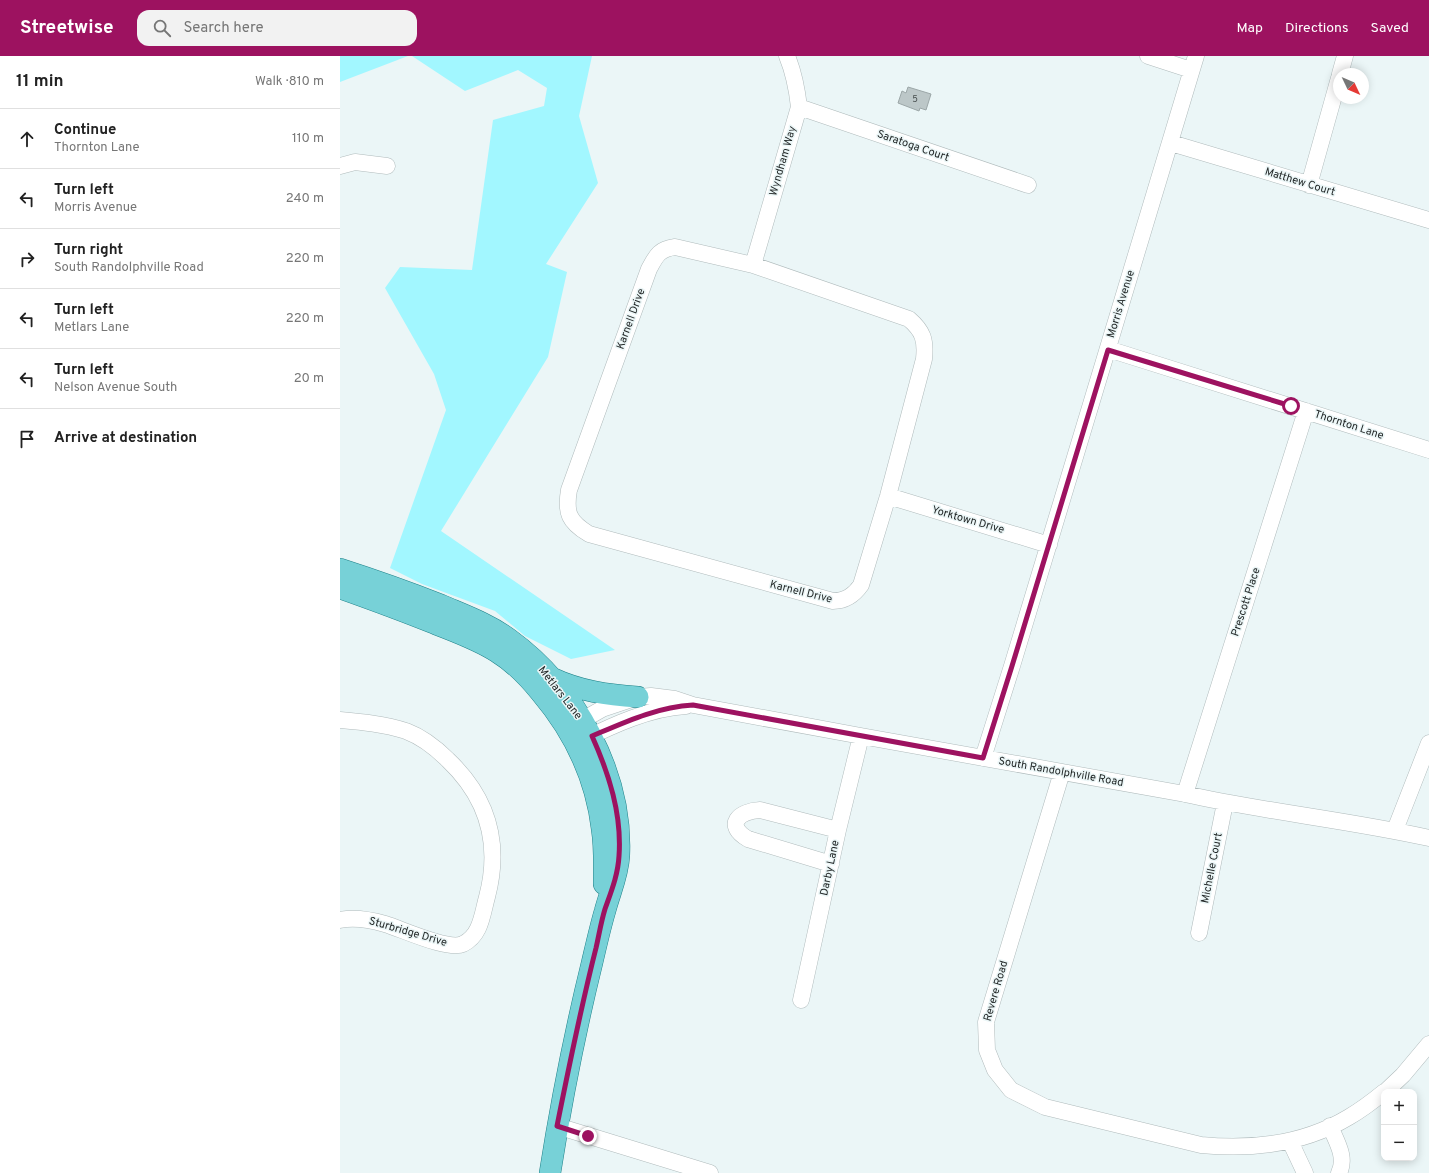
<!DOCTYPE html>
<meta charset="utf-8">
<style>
:root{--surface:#fff;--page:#f2f2f2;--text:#222;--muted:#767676;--line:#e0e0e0;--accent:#9d1260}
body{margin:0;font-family:Overpass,sans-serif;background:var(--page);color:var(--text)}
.controls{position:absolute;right:12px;bottom:12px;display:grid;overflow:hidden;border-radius:8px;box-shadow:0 2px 10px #0003}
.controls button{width:36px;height:36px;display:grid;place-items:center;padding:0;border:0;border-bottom:1px solid var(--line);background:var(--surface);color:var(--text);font:20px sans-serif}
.compass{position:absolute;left:993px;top:12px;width:36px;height:36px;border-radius:50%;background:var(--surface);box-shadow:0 2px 10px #0003;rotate:134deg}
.stop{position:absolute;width:12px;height:12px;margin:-9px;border:3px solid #9d1260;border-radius:50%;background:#fff}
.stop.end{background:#9d1260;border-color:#fff;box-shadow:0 1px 4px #0008}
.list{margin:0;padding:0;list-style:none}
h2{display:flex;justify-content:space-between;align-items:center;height:52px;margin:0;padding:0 16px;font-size:17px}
h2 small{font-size:13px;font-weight:400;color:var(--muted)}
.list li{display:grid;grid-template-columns:26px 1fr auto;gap:12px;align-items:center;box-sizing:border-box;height:60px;padding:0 16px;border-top:1px solid var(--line)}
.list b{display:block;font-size:15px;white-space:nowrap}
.list p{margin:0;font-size:13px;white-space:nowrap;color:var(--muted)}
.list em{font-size:13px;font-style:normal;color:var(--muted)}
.icon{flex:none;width:22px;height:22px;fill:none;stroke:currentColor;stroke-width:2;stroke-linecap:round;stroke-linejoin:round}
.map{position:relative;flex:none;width:1089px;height:1117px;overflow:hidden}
header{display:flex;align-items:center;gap:24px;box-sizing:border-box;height:56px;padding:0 20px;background:var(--accent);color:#fff}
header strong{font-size:19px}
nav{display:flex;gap:22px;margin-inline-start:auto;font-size:14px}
.search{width:280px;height:36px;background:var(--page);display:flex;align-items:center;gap:10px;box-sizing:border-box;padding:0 14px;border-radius:12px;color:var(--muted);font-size:15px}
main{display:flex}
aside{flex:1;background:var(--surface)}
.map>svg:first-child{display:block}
.green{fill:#a2f7ff}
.building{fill:#bcc7c8;stroke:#9ca7a8}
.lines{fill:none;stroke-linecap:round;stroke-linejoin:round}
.minor-casing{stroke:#b0bbbc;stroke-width:17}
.major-casing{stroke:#1f8188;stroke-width:22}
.minor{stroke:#fff;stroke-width:16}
.major{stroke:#77d1d7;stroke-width:21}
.route{stroke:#9d1260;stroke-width:5}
.labels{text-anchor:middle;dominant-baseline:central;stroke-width:3;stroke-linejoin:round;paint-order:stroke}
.number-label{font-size:9px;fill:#484f4f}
.street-label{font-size:11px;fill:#222727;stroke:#ebf6f7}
</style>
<header>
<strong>Streetwise</strong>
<div class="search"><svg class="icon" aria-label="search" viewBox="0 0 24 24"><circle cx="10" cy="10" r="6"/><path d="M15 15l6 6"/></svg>Search here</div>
<nav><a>Map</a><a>Directions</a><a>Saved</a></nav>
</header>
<main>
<aside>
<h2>11 min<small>Walk · 810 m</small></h2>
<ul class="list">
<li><svg class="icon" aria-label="ahead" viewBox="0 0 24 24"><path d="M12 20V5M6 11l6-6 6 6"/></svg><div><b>Continue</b><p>Thornton Lane</p></div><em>110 m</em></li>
<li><svg class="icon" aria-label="left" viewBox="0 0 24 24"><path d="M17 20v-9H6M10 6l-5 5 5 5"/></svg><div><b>Turn left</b><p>Morris Avenue</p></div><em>240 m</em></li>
<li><svg class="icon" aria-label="right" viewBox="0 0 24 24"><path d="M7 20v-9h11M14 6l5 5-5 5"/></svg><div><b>Turn right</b><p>South Randolphville Road</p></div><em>220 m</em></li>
<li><svg class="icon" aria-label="left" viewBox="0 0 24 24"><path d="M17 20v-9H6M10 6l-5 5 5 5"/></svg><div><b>Turn left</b><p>Metlars Lane</p></div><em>220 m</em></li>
<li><svg class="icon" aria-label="left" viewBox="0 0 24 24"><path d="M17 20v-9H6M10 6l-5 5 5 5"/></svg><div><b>Turn left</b><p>Nelson Avenue South</p></div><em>20 m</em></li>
<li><svg class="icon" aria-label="arrive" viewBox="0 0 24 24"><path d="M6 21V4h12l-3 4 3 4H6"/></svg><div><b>Arrive at destination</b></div></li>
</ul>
</aside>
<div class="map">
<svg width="1089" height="1117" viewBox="0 0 1089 1117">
<rect width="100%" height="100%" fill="#ebf6f7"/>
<path class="green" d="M0,0H68L0,26Z
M72,0H252L239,60L258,127L206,208L227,216L208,301L101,475L275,594L231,603L185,580L155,555L82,528L50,512L106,354L94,318L45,232L60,211L132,214L153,64L204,50L207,32L178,14L125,35Z"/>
<path class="building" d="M568,31L591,38L586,54L580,52L579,55L558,47L562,35L566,37Z"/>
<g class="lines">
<defs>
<path id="minor" d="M808,0L851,14
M1000,18L1005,0
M459,51L688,129
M831,87L1089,164
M0,110L15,106L47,110
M969,129L999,22
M335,191L413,209L569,263C583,275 586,284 584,303L548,440L521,529C514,539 506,545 493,545L249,478C229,466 225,457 229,434L309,213C316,200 319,193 335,191Z
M413,209L459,51C457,33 454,17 447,0
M768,293L1089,394
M548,440L709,489
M0,664C22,666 44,668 66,675C82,681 96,692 108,704C148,742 161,788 147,841C142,859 141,879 123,888C108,895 62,873 45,868C31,864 15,861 0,864
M232,670L262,653L298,641L311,640L335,643L353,649L521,680L845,738C926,756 1008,764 1089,782
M241,685C273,669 310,652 346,650
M643,702L672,610L856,0
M722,716L646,966L647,994L655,1014L671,1034L705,1051L861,1089C912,1094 964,1088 1009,1061C1021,1054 1033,1045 1044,1036
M845,738L966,355
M1055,774L1089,687
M491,808L408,783C384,769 399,755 420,754L498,774
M859,877L885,747
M461,944L498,774L521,680
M1045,1036L1063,1019L1089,988
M217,1070L370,1117
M990,1070C996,1085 1007,1101 999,1117
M950,1085L965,1117"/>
<path id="major" d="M0,513C34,524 68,536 101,549C124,559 149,568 169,583C235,631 283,717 279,800C278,819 270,836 265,855C260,872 256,890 252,907C235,976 221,1047 210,1117
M0,532C31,543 61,554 91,566C113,575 137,583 157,596C175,607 189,622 201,637C234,676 256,722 262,773C265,792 264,810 264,828
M212,622C240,635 267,639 298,641"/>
</defs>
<use href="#minor" class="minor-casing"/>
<use href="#major" class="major-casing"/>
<use href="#minor" class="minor"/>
<use href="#major" class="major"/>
</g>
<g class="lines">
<path class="route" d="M248,1080L217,1070C229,1010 241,951 256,892C259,879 261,866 265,853C271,836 278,819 279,800C282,758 269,718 252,680C285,666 317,651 353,649L643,702L672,610L768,294L951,350"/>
</g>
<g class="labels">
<g class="number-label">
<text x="575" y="43">5</text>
</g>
<g class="street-label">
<text transform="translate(573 90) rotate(19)">Saratoga Court</text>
<text transform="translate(443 105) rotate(-74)">Wyndham Way</text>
<text transform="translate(960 126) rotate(17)">Matthew Court</text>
<text transform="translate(781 248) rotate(-73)">Morris Avenue</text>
<text transform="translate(291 263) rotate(-70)">Karnell Drive</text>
<text transform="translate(1009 369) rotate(18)">Thornton Lane</text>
<text transform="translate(628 464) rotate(16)">Yorktown Drive</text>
<text transform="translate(461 536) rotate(14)">Karnell Drive</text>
<text transform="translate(906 546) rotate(-72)">Prescott Place</text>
<text transform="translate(220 637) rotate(52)">Metlars Lane</text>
<text transform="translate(721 716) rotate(10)">South Randolphville Road</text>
<text transform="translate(490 812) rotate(-78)">Darby Lane</text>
<text transform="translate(872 812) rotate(-79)">Michelle Court</text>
<text transform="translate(68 876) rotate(16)">Sturbridge Drive</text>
<text transform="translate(656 935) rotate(-74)">Revere Road</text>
</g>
</g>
</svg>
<div class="controls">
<button>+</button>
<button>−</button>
</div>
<svg class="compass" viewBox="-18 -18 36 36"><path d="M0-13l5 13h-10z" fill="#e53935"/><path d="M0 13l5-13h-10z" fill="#767676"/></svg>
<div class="stop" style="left:951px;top:350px"></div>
<div class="stop end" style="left:248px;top:1080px"></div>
</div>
</main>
